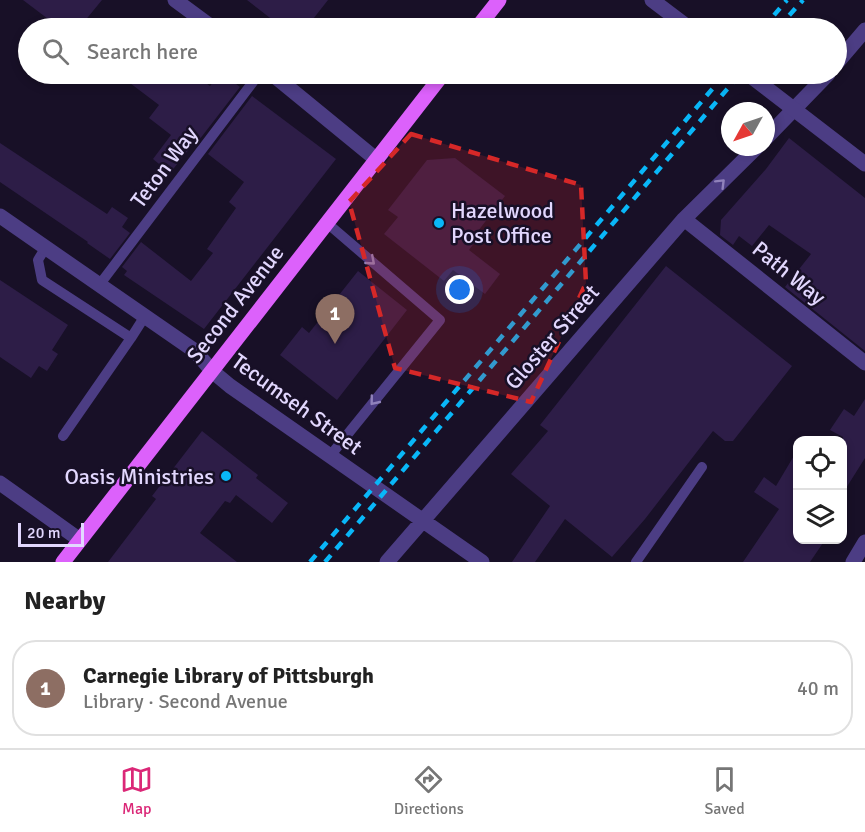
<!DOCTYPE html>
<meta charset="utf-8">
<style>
:root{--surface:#fff;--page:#f6f6f6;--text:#222;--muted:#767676;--line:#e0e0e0;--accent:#db2777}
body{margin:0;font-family:Signika,sans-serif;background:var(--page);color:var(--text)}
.controls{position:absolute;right:18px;bottom:18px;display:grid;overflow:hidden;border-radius:12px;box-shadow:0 3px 9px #0003}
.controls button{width:54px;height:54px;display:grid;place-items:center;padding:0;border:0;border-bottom:2px solid var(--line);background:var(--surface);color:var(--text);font:30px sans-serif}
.compass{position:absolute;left:721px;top:102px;width:54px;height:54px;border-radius:50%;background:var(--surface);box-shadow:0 3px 9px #0003;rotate:230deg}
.scale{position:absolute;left:18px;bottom:15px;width:66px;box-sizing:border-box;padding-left:6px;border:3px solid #e2d7fe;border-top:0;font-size:16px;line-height:21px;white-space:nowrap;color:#e2d7fe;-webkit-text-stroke:4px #181027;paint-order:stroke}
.you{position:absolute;left:460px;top:290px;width:21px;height:21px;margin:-15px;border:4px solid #fff;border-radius:50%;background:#1a73e8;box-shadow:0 0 0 9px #1a73e833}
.badge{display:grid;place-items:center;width:39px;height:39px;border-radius:50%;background:var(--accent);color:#fff;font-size:20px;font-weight:700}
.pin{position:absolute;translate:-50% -50px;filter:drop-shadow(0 2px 3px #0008)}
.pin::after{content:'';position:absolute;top:32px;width:21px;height:18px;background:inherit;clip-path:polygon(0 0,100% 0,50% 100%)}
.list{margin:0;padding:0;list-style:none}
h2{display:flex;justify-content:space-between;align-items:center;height:78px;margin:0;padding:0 24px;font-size:26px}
h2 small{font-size:20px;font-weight:400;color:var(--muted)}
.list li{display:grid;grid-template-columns:39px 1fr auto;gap:18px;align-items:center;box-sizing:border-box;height:96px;margin:0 12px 12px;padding:0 12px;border:2px solid var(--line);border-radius:24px}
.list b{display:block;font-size:22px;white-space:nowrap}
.list p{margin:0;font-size:20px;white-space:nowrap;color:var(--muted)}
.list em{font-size:20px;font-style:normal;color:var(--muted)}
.icon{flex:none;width:33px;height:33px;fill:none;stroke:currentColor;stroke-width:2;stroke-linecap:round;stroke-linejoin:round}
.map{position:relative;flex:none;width:865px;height:562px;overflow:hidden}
.search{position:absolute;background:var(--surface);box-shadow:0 3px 9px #0003;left:18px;right:18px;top:18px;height:66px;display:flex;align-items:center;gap:15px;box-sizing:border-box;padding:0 21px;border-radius:33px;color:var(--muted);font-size:22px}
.sheet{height:186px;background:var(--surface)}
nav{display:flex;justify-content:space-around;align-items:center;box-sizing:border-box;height:84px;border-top:2px solid var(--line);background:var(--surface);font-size:16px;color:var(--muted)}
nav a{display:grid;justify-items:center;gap:3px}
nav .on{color:var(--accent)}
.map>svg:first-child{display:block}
.building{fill:#2d1d47}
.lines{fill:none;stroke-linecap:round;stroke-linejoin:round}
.service{stroke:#4c3d84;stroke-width:10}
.minor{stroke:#4c3d84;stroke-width:15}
.tertiary{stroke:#4c3d84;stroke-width:15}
.primary{stroke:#dc61fb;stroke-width:15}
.rail{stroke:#09b7f8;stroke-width:4.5;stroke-dasharray:9 8;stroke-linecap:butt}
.oneway{stroke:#9082bb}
.marked{fill:#d62828;fill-opacity:0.2;stroke:#d62828;stroke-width:4.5;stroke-dasharray:12 8;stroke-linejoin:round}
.poi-dot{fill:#09b7f8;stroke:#181027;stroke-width:2}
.labels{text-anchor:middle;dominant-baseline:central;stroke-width:5;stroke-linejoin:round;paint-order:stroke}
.street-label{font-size:22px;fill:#e2d7fe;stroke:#181027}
.poi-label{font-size:22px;fill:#e2d7fe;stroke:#181027;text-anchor:start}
</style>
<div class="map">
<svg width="865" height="562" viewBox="0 0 865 562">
<rect width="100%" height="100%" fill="#181027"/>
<path class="building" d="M23,0H102L79,28H60Z
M247,0H328L306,28H283Z
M118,74H193L210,86L220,74H223L240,87L196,144L194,143L170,173L153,159L171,135L149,118L159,105Z
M252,96L336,159L204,329L124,275L127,271L122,267L141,242L191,281L213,253L207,249L236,208L229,202L244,182L208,154Z
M789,138L865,198V351L785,287L811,254L769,225L752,246L739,236L733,245L720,235L721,220L766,169Z
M0,143L107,214L112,207L128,218L122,227L130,233L110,259L87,243L88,242L0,182Z
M455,158L505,196L475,235L478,238L469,250L500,274L485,294L453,270L444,281L384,234L398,217L388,210L427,160Z
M666,266L792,366L733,441H725L713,431L645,519L612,557L565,519L535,562H512L550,506L511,474L548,431L540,425Z
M358,271L407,310L337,400L280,355L302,327L309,333Z
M0,280L68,325L52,350L58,354L47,371L39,366L31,378L0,357Z
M865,399V458L843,493V437L830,430L844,409L854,416Z
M202,431L258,475L256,478L288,503L272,523L236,495L230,503L225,501L200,533L237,562H108L156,499L152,496Z
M798,449V540H825L810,562H743L779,509L754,492L764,477L776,486Z"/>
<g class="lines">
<path class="service" d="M327,223L440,320L330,456
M46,247L38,260L42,280L131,338L63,436
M100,284L259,74
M131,338L145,316
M636,562L702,467"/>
<path class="minor" d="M175,0L213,28
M836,64L865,30
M272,74L377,160
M766,138L828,74
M0,216L195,351L212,371L230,386L482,562
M684,219L865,363
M0,483L80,540
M387,562L684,219L757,147
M853,562L865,542"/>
<path class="tertiary" d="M652,0L689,28
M748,74L865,164"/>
<path class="primary" d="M477,28L499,0
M63,562L443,74"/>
<path class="rail" d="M763,28L787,0
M778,28L803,0
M310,562L725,74
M325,562L740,74"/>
</g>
<defs><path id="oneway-chevron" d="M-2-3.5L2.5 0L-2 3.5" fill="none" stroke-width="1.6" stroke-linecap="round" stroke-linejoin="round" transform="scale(1.5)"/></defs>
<g class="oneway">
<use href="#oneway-chevron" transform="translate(721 183) rotate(-45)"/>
<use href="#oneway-chevron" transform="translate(371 261) rotate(41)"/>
<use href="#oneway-chevron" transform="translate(374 401) rotate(129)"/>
</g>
<path class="marked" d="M411,134L581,185L586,283L531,402L395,368L349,202Z"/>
<g class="poi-dot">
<circle cx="439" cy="223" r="6"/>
<circle cx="226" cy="476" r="6"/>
</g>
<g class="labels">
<g class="street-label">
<text transform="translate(164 167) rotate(-53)">Teton Way</text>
<text transform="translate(789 273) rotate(39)">Path Way</text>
<text transform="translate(235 304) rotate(-52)">Second Avenue</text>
<text transform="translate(552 337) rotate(-49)">Gloster Street</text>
<text transform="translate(297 404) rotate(36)">Tecumseh Street</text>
</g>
<g class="poi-label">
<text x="451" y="210">Hazelwood<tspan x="451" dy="25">Post Office</tspan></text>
<text x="214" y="476" text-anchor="end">Oasis Ministries</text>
</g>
</g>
</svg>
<div class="controls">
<button><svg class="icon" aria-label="locate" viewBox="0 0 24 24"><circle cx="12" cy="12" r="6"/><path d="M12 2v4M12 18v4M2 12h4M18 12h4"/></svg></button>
<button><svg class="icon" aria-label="layers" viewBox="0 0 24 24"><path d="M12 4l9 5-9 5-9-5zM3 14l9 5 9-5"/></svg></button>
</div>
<svg class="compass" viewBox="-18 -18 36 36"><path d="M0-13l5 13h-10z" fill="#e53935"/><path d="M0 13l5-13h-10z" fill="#767676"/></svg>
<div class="scale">20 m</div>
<div class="you"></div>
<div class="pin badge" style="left:335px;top:344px;background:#8d6e63">1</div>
<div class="search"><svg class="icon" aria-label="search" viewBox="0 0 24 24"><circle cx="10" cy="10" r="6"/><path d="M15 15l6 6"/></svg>Search here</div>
</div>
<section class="sheet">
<h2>Nearby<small></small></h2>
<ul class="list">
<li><span class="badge" style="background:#8d6e63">1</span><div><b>Carnegie Library of Pittsburgh</b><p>Library · Second Avenue</p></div><em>40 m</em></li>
</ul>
</section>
<nav>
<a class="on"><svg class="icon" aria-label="map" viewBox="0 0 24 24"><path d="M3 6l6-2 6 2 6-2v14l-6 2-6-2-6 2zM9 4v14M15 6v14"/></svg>Map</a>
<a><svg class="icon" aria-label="directions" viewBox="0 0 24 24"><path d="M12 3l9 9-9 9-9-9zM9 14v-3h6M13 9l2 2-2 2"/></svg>Directions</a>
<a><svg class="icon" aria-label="saved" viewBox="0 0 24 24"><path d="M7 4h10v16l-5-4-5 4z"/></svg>Saved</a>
</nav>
